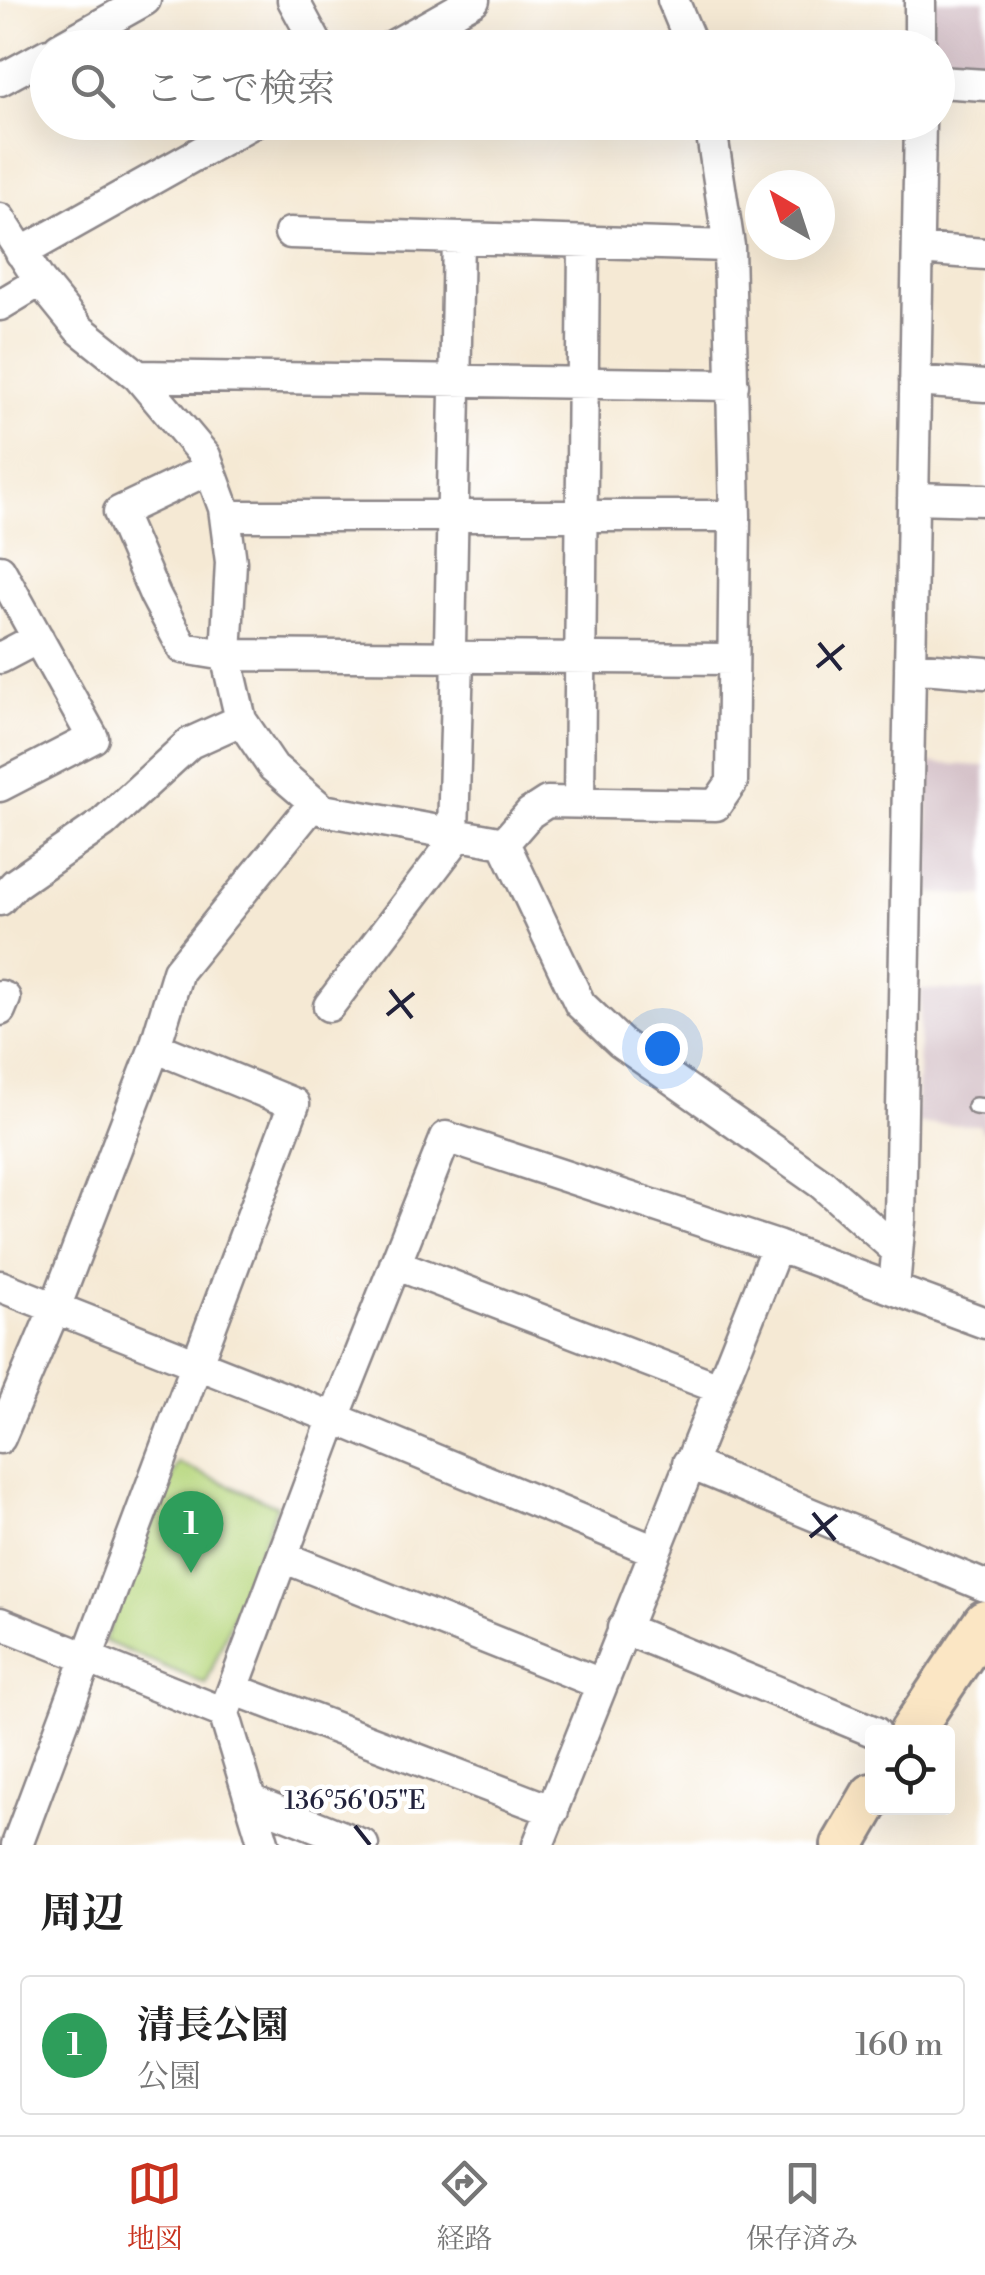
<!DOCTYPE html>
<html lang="ja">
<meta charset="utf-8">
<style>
:root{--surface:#fff;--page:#f6f6f6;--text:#222;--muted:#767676;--line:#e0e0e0;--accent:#c8321e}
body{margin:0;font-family:"Libre Bodoni","Noto Serif JP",serif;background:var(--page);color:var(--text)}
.controls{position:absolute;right:30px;bottom:30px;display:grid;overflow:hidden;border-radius:10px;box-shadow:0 10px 40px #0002}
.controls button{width:90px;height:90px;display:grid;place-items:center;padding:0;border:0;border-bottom:2px solid var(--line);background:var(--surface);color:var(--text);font:50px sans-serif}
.compass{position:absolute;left:745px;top:170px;width:90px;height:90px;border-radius:50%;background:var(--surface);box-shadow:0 10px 40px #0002;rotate:321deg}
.you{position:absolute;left:662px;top:1048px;width:35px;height:35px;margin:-25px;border:8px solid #fff;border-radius:50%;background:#1a73e8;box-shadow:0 0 0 15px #1a73e833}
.badge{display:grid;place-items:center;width:65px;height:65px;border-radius:50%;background:var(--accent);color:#fff;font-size:32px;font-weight:700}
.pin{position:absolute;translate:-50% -82px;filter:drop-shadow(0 2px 5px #0008)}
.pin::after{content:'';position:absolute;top:52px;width:35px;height:30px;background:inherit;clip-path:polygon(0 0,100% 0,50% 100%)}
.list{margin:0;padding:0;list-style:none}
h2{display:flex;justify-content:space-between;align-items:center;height:130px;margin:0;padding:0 40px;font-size:42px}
h2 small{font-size:32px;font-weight:400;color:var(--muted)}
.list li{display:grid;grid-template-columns:65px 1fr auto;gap:30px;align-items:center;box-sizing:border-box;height:140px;margin:0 20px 20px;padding:0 20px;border:2px solid var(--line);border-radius:10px}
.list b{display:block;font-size:38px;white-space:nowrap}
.list p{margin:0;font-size:32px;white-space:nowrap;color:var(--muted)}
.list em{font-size:32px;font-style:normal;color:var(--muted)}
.icon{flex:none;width:55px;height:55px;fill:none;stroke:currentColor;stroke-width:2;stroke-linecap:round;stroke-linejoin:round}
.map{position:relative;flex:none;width:985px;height:1845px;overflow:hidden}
.search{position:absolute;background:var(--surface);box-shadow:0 10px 40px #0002;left:30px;right:30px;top:30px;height:110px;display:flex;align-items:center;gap:25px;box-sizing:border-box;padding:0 35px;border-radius:55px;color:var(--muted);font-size:38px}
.sheet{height:290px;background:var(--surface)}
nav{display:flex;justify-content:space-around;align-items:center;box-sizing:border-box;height:140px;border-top:2px solid var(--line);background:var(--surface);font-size:28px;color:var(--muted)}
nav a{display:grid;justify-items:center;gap:5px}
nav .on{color:var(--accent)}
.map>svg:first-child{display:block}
.industrial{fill:#d2bdc5}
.green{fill:#b7d77e;stroke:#6c7c5c;stroke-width:2.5}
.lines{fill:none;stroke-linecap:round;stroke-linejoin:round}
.lane-casing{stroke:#8c8688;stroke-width:20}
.street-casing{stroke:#8c8688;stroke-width:35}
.secondary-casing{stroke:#8c8688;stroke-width:48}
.lane{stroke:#fff;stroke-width:15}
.street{stroke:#fff;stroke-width:30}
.secondary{stroke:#fbe6c4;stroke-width:42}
.ticks{fill:none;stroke:#22223b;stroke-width:4}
.ticks-label{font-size:25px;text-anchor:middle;fill:#22223b;stroke:#fff;stroke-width:9;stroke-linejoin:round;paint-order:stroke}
</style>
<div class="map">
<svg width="985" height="1845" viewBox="0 0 985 1845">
<rect width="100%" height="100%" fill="#fff"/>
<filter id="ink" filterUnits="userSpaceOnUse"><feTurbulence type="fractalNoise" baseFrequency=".01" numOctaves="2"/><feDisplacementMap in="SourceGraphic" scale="20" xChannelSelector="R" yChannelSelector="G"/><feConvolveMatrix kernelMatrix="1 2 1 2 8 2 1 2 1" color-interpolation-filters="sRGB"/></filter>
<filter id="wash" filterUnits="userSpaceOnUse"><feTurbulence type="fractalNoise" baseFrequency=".0048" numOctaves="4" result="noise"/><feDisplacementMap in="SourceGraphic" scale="40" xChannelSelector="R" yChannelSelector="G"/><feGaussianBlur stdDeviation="2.25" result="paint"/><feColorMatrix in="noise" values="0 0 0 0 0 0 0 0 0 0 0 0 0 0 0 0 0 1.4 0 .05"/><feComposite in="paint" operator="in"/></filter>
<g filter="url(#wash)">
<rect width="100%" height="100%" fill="#f5e9d4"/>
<path class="industrial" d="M932,0H985V73H938V48H931Z
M929,763L985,766V896L927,893Z
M921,989L985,991V1136L979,1125L916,1124Z"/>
<path class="green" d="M178,1463L277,1506L206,1684L104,1641Z"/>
</g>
<g filter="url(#ink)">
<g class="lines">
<defs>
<path id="lane" d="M975,1106L985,1107"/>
<path id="street" d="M293,0L319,48
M673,0L693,48
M59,48L145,0
M389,48L474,0
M920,48V0
M0,80L48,54
M938,82L985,85
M0,219L40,281L79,329L138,376L205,456L224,508L231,562L226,655L241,720L273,767L323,810L504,843
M290,233L729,246
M918,249L985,254
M21,253L254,122
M0,305L40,281
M138,376L733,385
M915,381L985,386
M209,469L119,512L155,595L183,648L226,655L733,659
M913,498L985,500
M225,516H735
M0,570L93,738L0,786
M0,658L38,638
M910,667L985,673
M579,802L584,242
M453,833L458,657L450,646L458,238
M504,843L530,813L547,802L716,805L732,782L735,516L729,246L710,122
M504,843L580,1004L621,1043L822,1184L895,1249
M0,900L15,884L103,823L190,743L241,720
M0,996L5,998L0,1010
M329,1006L459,835
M155,1047L178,971L314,803
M395,1264L719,1388
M0,1286L334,1418L653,1550
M894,1288L900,1220L920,122
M0,1438L55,1308L155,1047L294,1104L17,1845
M688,1463L985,1586
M283,1557L601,1684
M0,1623L224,1713
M623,1628L875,1732
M233,1689L553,1811
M250,1800L363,1845
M264,1845L224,1713L334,1418L446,1137L777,1246L985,1323
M538,1845L777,1246"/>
<path id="secondary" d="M911,1732L985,1622
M843,1845L872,1795"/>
</defs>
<use href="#lane" class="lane-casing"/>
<use href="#street" class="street-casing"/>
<use href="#secondary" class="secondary-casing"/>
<use href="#lane" class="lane"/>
<use href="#street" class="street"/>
<use href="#secondary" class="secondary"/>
</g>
</g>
<path class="ticks" d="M819,643L841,670M817,667L844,645M390,990L412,1018M387,1015L414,993M813,1513L835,1540M810,1537L837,1515M355,1826L370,1845"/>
<g class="ticks-label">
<text x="355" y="1809">136°56'05"E</text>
</g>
</svg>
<div class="controls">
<button><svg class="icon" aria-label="locate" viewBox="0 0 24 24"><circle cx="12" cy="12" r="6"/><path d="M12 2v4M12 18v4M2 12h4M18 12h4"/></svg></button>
</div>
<svg class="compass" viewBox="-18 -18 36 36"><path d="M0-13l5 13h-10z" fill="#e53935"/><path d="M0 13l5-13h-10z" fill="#767676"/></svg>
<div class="you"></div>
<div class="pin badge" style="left:191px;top:1573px;background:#2e9e5b">1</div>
<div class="search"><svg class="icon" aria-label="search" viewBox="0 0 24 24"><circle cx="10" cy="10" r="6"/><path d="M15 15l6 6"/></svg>ここで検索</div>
</div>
<section class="sheet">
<h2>周辺<small></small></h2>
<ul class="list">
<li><span class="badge" style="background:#2e9e5b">1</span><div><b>清長公園</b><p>公園</p></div><em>160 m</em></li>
</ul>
</section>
<nav>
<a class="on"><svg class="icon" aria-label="map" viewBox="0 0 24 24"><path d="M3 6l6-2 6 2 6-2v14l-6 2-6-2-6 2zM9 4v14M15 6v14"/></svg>地図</a>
<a><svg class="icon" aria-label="directions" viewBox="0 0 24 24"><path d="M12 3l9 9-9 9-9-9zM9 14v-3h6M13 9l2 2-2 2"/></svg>経路</a>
<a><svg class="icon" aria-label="saved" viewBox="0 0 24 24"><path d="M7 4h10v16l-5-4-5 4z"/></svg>保存済み</a>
</nav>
